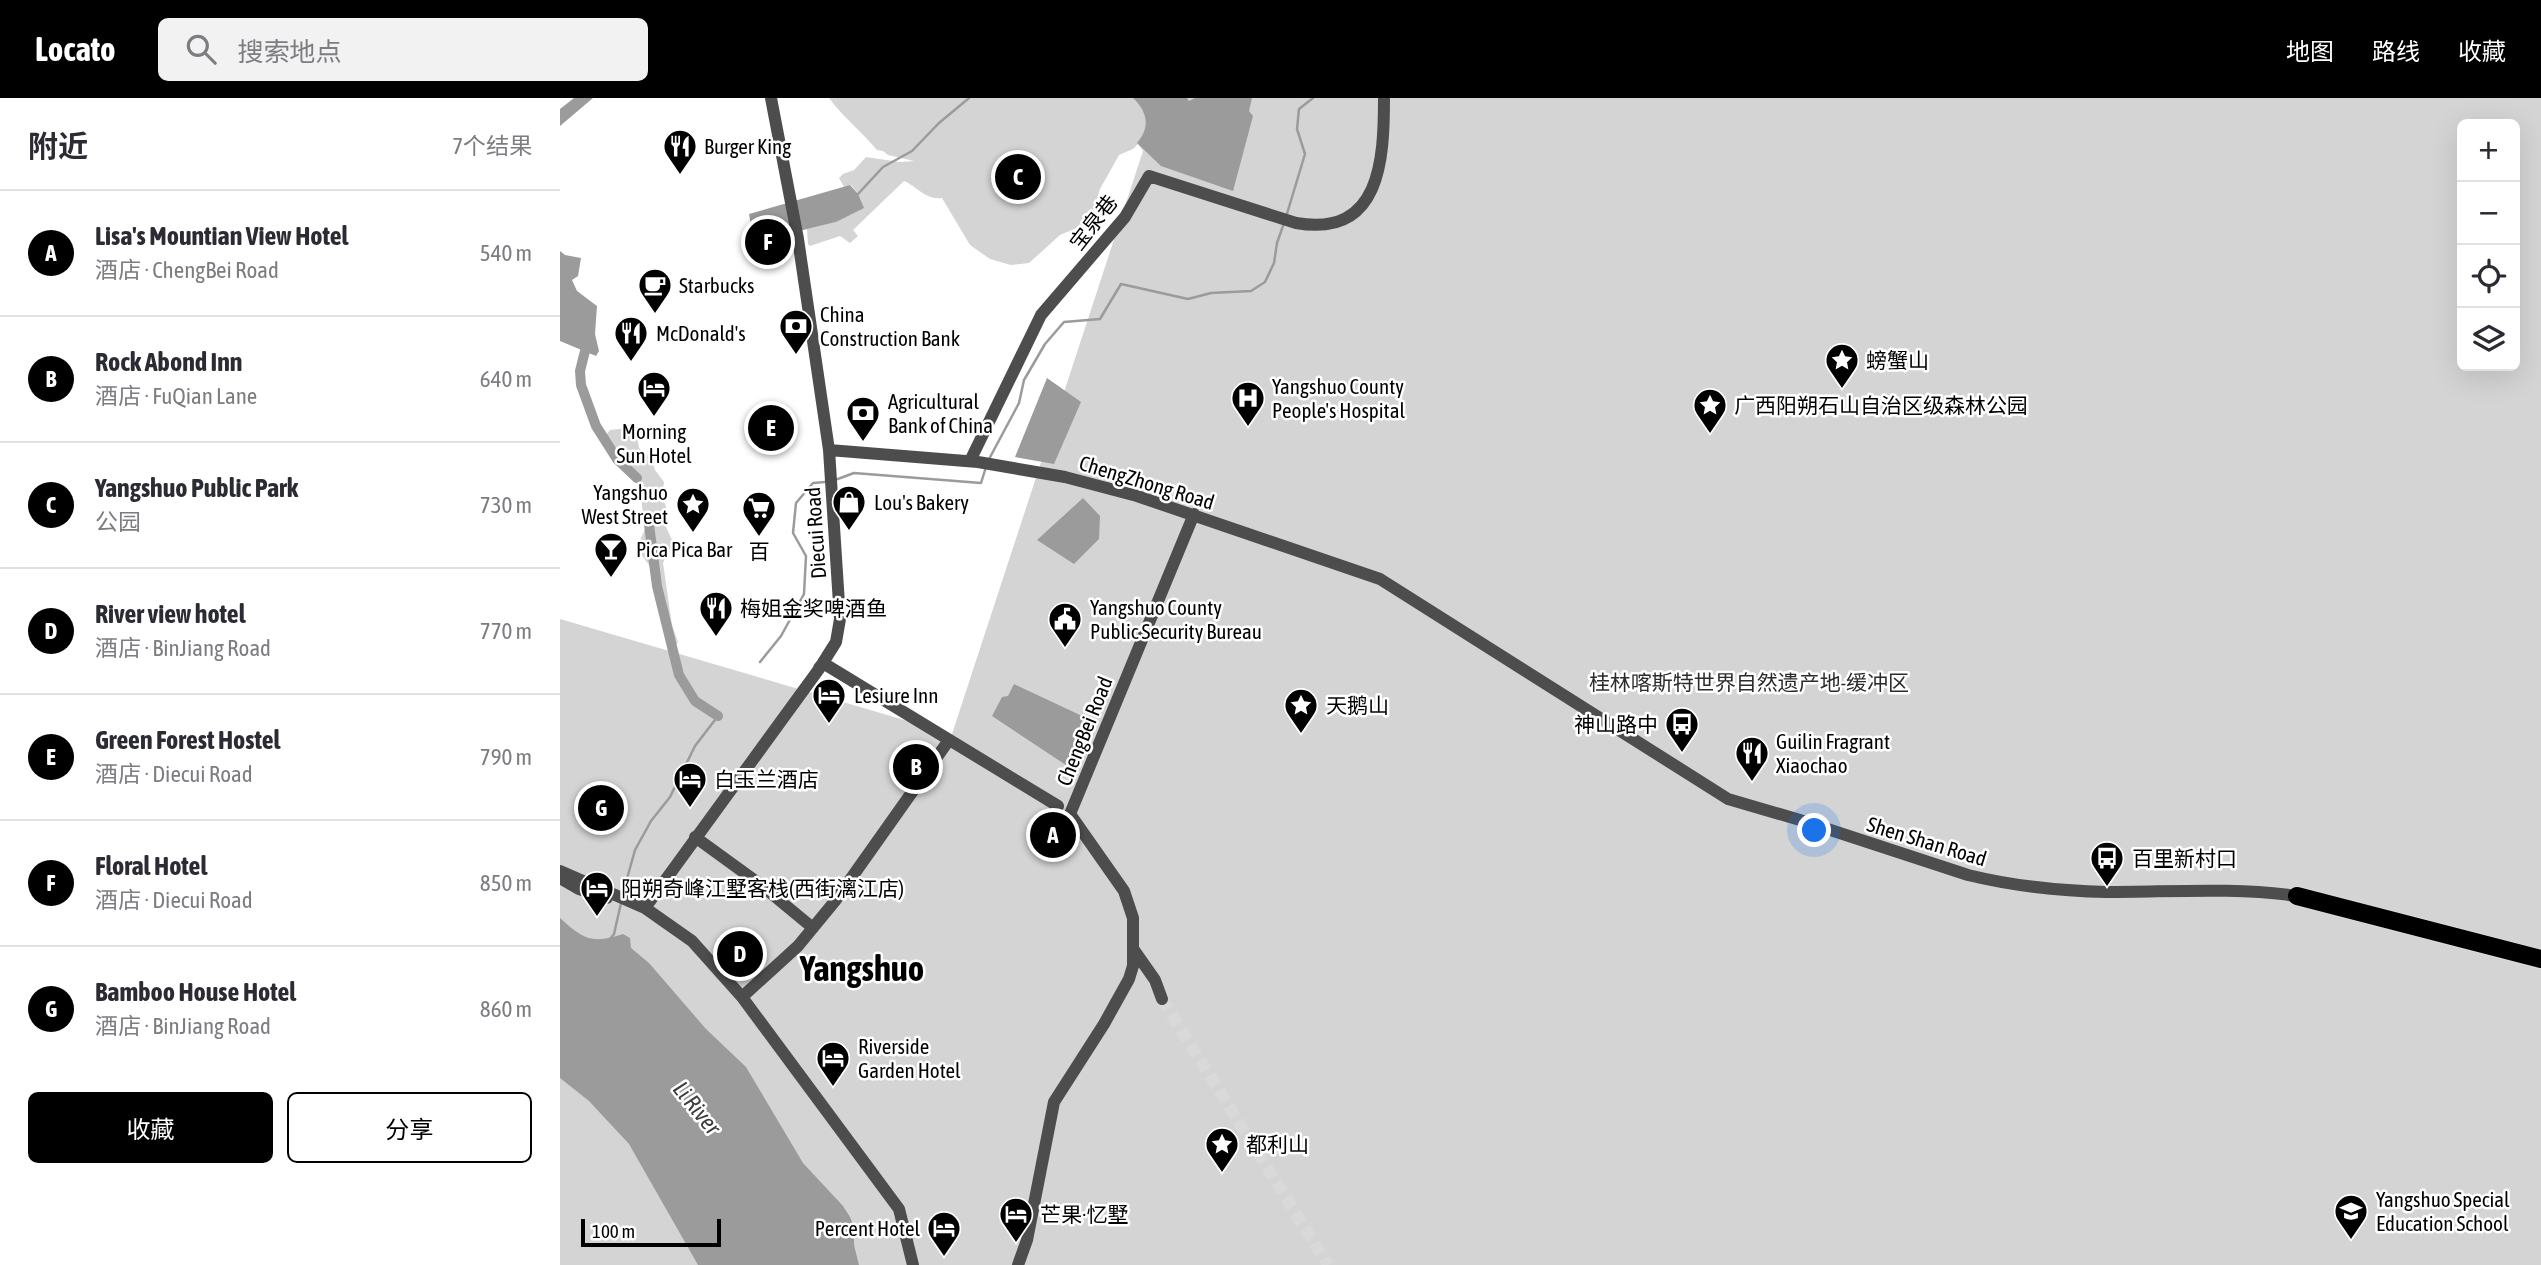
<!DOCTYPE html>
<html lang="zh">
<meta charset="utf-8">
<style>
:root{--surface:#fff;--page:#f2f2f3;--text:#2b2b33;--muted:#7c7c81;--line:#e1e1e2;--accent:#000}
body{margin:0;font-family:"Asap Condensed","Noto Sans SC",sans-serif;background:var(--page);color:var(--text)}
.controls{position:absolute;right:21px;top:21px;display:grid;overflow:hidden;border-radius:10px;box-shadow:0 7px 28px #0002}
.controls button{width:63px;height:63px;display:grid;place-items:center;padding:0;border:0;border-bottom:2px solid var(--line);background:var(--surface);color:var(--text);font:35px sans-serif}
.scale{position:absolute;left:21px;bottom:18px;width:140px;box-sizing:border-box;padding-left:7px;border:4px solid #000;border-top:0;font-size:19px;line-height:24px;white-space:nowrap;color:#000;-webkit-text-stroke:5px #fff;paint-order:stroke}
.you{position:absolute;left:1255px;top:733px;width:24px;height:24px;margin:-18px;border:5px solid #fff;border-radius:50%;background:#1a73e8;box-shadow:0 0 0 10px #1a73e833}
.badge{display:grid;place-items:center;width:46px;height:46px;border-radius:50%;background:var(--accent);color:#fff;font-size:23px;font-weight:700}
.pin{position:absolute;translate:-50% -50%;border:4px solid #fff;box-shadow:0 2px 7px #0006}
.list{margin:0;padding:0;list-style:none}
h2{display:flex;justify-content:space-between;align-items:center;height:91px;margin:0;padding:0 28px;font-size:30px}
h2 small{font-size:23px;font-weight:400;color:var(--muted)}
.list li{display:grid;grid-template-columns:46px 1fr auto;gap:21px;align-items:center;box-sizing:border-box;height:126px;padding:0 28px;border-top:2px solid var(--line)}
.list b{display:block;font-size:26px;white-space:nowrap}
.list p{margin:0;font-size:23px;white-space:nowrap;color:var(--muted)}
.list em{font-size:23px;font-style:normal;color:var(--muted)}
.actions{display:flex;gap:14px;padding:21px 28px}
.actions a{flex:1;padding:16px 0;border:2px solid var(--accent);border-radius:10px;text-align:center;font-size:24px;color:var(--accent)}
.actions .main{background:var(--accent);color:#fff}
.icon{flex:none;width:38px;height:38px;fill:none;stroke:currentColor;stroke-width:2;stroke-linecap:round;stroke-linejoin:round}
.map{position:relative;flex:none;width:1981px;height:1167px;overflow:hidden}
header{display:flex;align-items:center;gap:42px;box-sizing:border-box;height:98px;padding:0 35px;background:var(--accent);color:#fff}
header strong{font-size:33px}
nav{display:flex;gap:38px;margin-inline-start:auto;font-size:24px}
.search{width:490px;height:63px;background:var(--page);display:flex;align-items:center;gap:18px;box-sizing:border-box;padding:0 24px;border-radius:10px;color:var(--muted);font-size:26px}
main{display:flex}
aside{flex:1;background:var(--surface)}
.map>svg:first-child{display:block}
.green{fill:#d4d4d4;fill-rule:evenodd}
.water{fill:#9b9b9b}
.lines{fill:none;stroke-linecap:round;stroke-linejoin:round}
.stream{stroke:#9b9b9b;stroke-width:2.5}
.canal{stroke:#9b9b9b;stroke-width:10}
.minor-tunnel{stroke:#d9d9d9;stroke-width:12;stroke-dasharray:12 6;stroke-linecap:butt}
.major-casing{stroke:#dbdbdb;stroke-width:20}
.minor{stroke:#4d4d4d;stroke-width:12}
.major{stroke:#000;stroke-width:18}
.labels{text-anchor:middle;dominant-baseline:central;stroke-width:5;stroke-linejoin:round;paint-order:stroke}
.poi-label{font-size:21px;fill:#000;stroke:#fff;text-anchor:start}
.street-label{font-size:21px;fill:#000;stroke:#fff}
.park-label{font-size:21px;fill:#2b2b2b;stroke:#fff}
.water-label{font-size:23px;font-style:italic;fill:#3c3c3c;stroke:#fff}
.town-label{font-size:35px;font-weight:bold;fill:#000;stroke:#fff}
</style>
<header>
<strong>Locato</strong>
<div class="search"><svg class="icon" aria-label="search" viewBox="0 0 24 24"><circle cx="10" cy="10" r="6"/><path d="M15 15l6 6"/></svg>搜索地点</div>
<nav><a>地图</a><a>路线</a><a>收藏</a></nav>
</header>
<main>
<aside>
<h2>附近<small>7个结果</small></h2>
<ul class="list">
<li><span class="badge">A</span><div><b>Lisa's Mountian View Hotel</b><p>酒店 · ChengBei Road</p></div><em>540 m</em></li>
<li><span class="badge">B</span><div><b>Rock Abond Inn</b><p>酒店 · FuQian Lane</p></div><em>640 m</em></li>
<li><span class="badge">C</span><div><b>Yangshuo Public Park</b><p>公园</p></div><em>730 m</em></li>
<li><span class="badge">D</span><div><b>River view hotel</b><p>酒店 · BinJiang Road</p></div><em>770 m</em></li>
<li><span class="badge">E</span><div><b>Green Forest Hostel</b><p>酒店 · Diecui Road</p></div><em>790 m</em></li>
<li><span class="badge">F</span><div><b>Floral Hotel</b><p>酒店 · Diecui Road</p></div><em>850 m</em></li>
<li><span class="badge">G</span><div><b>Bamboo House Hotel</b><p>酒店 · BinJiang Road</p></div><em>860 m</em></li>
</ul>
<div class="actions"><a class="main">收藏</a><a>分享</a></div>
</aside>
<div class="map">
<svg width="1981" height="1167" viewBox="0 0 1981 1167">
<rect width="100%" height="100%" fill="#fff"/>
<path class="green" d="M269,0H1981V1167H0V521L392,636L583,53L578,46L573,51L559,57L540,91L533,115L524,127L500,137L469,165L451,167L430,161L410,147L382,100C365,102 358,89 344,83L293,132L298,138L290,145L280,138L250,148L248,146L247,131L276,124L298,96L291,87L284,89L279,80L283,76L294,72L306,59L340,64L354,63L328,57L323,53L317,52C301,33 283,19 269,0ZM1902,26H1955V268H1902Z
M68,330L77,339L79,350L91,360L95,372L104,384L102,400L106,408V429L113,444L103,465L112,527L118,544L116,547L101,494L92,471L80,455V442L86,429L82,408V394L76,384L60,368L41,343L50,332Z"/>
<path class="water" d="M14,0H33L0,28V11Z
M573,0H627L629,3L635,0H692L689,13L693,18L673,93L601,68L577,45C591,29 587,13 573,0Z
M290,87L298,96L304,110L276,124L194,144L189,116Z
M0,153L5,157L21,160L18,178L12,182L17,193L37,208L35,236L39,253L36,258L0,243Z
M487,280L521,304L494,366L455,359Z
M523,400L540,418L539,441L514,466L477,442Z
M454,586L537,625L515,673L432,618L442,599L448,598Z
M0,820C24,842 32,846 63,836L70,840L71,850L89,865L146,931L186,969L243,1065L283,1108L290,1119L294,1129V1147L299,1167H138L69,1046L29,1003L0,980Z"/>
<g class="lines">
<path class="stream" d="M298,96L323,69L352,53L379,25L409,0
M726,119L745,56L737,31L739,11L753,0
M428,363L459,305L464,282L485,246L504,224L540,221L561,186L628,201L651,195L691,193L705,184L714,165L717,145L724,125
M275,382L294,375L421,385L426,369
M200,564L221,538L244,496L246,458L233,435L236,405L253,385L265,384
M63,795L75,752L91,723L110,699L135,648L158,618
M51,840L54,836L61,805"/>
<path class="canal" d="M25,253L20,273L21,287L36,328L57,361L77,380
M88,419L97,488L119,577L135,603L158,618"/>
<path class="minor-tunnel" d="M602,901L768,1167"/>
<defs>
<path id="major" d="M1737,798L1981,861"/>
</defs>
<use href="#major" class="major-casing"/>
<path class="minor" d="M269,352L418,364L505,379L577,398L820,481L1168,701L1240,722L1408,777C1453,788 1501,793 1547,794C1611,794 1673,789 1737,798
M410,363L481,217L565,119L589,78L736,125C821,140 824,61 824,0
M259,570L263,565L498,708L489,724
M135,739L201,787L253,830
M0,773L85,810L90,803
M0,780L19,791L47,800
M78,807L85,810L132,843L182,899L339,1111L353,1167
M85,810L259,571L276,544L280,521L269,352L238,141L211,0
M574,852L595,882L602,901
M182,899L238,848L275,803L389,642
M458,1167L467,1142L494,1004L544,926L569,881L573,868V820L564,793L510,716L634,416"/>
<use href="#major" class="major"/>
</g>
<defs>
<symbol id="restaurant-pin" viewBox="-11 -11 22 30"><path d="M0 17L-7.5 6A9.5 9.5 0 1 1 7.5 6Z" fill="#000" stroke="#fff"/><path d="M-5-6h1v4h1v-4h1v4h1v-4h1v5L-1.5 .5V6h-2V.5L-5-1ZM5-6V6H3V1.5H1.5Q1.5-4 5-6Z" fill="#fff"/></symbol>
<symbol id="cafe-pin" viewBox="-11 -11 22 30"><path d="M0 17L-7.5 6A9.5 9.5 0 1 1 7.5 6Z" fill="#000" stroke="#fff"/><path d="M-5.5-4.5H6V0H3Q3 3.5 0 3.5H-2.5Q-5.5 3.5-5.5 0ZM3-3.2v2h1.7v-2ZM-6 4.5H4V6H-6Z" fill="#fff"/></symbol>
<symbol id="bank-pin" viewBox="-11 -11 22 30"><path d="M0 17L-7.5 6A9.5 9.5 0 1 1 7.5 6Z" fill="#000" stroke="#fff"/><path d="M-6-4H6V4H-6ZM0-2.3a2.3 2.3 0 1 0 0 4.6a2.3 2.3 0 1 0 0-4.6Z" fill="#fff"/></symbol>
<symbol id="sight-pin" viewBox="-11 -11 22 30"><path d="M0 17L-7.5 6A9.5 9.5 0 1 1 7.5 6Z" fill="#000" stroke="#fff"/><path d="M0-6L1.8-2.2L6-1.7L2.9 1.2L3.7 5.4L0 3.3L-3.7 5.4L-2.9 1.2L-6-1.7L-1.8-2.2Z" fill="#fff"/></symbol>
<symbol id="hotel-pin" viewBox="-11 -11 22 30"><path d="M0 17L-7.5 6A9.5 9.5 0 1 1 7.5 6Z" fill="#000" stroke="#fff"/><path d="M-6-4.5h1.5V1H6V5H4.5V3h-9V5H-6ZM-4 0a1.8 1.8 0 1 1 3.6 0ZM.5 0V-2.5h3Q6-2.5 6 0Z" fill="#fff"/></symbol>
<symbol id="hospital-pin" viewBox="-11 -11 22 30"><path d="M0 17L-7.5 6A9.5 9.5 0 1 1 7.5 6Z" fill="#000" stroke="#fff"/><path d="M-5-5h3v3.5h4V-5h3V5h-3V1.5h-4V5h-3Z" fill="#fff"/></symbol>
<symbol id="shop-pin" viewBox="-11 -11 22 30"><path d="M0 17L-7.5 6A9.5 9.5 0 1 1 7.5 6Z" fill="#000" stroke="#fff"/><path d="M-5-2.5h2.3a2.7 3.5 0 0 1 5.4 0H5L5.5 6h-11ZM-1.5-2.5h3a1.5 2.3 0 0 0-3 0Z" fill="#fff"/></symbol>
<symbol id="supermarket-pin" viewBox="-11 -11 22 30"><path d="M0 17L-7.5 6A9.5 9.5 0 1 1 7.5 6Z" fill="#000" stroke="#fff"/><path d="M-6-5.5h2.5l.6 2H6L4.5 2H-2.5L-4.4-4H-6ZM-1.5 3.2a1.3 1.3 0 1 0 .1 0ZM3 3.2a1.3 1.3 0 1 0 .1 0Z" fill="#fff"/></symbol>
<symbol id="bar-pin" viewBox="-11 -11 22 30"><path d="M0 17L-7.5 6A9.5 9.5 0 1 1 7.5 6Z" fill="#000" stroke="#fff"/><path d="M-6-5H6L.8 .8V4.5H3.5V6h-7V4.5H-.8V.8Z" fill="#fff"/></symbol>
<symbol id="civic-pin" viewBox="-11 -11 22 30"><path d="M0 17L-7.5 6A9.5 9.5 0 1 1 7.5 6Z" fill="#000" stroke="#fff"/><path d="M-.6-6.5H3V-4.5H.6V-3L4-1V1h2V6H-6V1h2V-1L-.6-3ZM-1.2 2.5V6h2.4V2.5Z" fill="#fff"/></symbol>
<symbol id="bus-pin" viewBox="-11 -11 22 30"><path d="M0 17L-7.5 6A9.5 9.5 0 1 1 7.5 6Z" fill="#000" stroke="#fff"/><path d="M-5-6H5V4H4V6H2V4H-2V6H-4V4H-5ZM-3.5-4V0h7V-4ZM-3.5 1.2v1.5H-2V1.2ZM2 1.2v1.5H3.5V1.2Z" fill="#fff"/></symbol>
<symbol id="school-pin" viewBox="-11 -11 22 30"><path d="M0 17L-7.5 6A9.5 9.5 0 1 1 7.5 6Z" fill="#000" stroke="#fff"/><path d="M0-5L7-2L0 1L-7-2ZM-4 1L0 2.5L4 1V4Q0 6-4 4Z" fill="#fff"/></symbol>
</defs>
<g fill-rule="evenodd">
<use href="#restaurant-pin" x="101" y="29" width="38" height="52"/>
<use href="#cafe-pin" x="76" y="168" width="38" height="52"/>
<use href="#bank-pin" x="217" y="209" width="38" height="52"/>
<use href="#restaurant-pin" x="52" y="216" width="38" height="52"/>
<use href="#sight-pin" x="1263" y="243" width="38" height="52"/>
<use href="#hotel-pin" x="75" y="271" width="38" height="52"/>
<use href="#hospital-pin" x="669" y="281" width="38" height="52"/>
<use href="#sight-pin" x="1131" y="288" width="38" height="52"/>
<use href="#bank-pin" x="284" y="296" width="38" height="52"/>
<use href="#shop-pin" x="270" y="385" width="38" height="52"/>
<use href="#sight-pin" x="114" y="387" width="38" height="52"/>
<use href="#supermarket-pin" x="180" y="391" width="38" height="52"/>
<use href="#bar-pin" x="32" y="432" width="38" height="52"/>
<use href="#restaurant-pin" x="137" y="491" width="38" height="52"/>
<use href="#civic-pin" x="486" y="502" width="38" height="52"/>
<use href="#hotel-pin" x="250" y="578" width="38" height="52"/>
<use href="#sight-pin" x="722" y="588" width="38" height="52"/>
<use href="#bus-pin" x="1103" y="607" width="38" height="52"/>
<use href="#restaurant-pin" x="1173" y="636" width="38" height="52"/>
<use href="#hotel-pin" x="111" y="662" width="38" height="52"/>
<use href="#bus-pin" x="1528" y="741" width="38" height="52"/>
<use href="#hotel-pin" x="18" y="771" width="38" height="52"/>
<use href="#hotel-pin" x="254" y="941" width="38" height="52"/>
<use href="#sight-pin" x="643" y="1027" width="38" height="52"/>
<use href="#school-pin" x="1772" y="1094" width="38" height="52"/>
<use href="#hotel-pin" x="437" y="1097" width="38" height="52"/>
<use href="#hotel-pin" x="365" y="1111" width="38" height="52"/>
</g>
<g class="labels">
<g class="poi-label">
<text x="144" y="48">Burger King</text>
<text x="119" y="187">Starbucks</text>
<text x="260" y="216">China<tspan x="260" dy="24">Construction Bank</tspan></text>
<text x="96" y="235">McDonald's</text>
<text x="1306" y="262">螃蟹山</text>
<text x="712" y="288">Yangshuo County<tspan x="712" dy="24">People's Hospital</tspan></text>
<text x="328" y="303">Agricultural<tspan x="328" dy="24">Bank of China</tspan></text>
<text x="1174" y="307">广西阳朔石山自治区级森林公园</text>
<text x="94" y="333" text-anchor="middle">Morning<tspan x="94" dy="24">Sun Hotel</tspan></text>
<text x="108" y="394" text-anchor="end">Yangshuo<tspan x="108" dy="24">West Street</tspan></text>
<text x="314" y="404">Lou's Bakery</text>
<text x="76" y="451">Pica Pica Bar</text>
<text x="199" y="453" text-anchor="middle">百</text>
<text x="530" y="509">Yangshuo County<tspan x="530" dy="24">Public Security Bureau</tspan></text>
<text x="180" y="510">梅姐金奖啤酒鱼</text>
<text x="294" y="597">Lesiure Inn</text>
<text x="766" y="607">天鹅山</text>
<text x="1098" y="626" text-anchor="end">神山路中</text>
<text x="1216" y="643">Guilin Fragrant<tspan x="1216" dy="24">Xiaochao</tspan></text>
<text x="154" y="681">白玉兰酒店</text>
<text x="1572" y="760">百里新村口</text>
<text x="61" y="790">阳朔奇峰江墅客栈(西街漓江店)</text>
<text x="298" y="948">Riverside<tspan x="298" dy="24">Garden Hotel</tspan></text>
<text x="686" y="1046">都利山</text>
<text x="1816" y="1101">Yangshuo Special<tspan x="1816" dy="24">Education School</tspan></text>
<text x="480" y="1116">芒果·忆墅</text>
<text x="360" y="1130" text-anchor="end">Percent Hotel</text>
</g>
<g class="street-label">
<text transform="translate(533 124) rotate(-52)">宝泉巷</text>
<text transform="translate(587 384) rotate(17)">ChengZhong Road</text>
<text transform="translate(255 435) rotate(-94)">Diecui Road</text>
<text transform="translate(524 633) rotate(-68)">ChengBei Road</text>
<text transform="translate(1367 743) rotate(17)">Shen Shan Road</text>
</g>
<g class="park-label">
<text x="1189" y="584">桂林喀斯特世界自然遗产地-缓冲区</text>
</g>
<g class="water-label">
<text transform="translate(137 1010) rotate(51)">Li River</text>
</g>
<g class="town-label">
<text x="302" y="870">Yangshuo</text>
</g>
</g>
</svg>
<div class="controls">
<button>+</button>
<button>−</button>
<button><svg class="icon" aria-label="locate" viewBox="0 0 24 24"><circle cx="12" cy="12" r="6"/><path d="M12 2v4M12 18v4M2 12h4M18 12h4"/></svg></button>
<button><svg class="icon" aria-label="layers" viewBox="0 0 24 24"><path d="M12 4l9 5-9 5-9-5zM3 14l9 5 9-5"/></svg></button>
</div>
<div class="scale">100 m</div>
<div class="you"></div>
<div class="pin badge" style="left:493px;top:737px">A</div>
<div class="pin badge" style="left:356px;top:669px">B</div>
<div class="pin badge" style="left:458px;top:79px">C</div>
<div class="pin badge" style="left:180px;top:856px">D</div>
<div class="pin badge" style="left:211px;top:330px">E</div>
<div class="pin badge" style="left:208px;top:144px">F</div>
<div class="pin badge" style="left:41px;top:710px">G</div>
</div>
</main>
